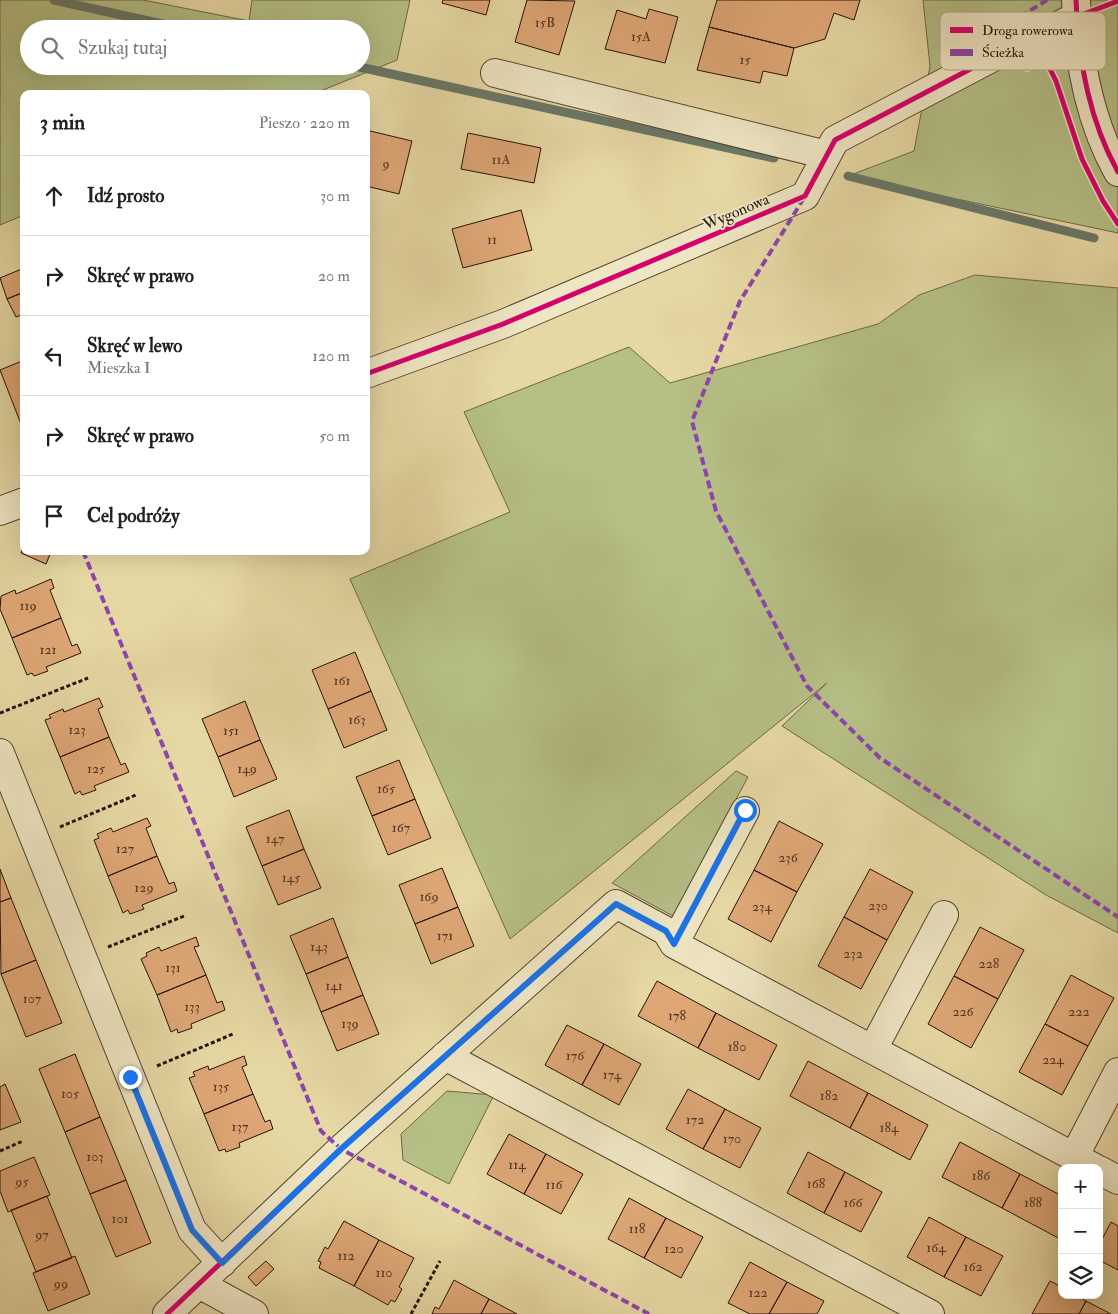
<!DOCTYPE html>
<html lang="pl">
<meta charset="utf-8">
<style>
:root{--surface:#fff;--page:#f2f2f2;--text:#222;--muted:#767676;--line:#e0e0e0}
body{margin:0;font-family:"IM FELL Double Pica",serif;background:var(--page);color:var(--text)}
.controls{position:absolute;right:15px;bottom:15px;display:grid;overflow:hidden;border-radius:10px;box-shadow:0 5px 20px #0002}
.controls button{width:45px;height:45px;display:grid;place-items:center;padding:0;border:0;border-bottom:1px solid var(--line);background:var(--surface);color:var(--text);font:25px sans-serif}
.stop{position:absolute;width:15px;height:15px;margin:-11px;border:4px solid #1a73e8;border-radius:50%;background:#fff}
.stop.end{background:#1a73e8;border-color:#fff;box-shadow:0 1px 5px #0008}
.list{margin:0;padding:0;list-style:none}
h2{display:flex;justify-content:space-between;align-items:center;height:65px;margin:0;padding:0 20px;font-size:21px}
h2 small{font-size:16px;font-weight:400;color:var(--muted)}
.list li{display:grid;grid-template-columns:32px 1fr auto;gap:15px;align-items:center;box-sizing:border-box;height:80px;padding:0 20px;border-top:1px solid var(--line)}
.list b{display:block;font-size:19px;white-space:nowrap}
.list p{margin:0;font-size:16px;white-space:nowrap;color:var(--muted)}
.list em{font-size:16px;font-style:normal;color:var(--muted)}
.icon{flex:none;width:28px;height:28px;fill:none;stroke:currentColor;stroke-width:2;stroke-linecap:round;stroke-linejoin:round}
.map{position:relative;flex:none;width:1118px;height:1314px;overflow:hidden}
.search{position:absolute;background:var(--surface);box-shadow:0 5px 20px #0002;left:20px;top:20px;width:350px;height:55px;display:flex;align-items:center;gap:12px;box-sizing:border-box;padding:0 18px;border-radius:28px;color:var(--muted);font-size:19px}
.panel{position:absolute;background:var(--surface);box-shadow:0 5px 20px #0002;left:20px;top:90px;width:350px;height:465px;border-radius:10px}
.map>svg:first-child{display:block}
.green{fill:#b5bf86;stroke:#6c6848;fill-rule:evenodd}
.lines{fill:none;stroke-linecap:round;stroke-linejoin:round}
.stream{stroke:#697766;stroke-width:9}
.building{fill:#dfa776;stroke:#23120a}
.minor-casing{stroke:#544430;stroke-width:30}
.path{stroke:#23120a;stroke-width:3;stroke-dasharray:4 2.5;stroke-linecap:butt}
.minor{stroke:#efe6c4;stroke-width:28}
.quiet{stroke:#8e44ad;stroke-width:4;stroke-dasharray:8 4;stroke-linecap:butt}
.cycleway-casing{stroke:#efe6c4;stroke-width:8}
.cycleway{stroke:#d6006c;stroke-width:5}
.route{stroke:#1a73e8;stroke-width:6}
.labels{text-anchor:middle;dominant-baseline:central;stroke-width:4;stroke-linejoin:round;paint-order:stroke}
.number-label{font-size:14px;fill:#523725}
.street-label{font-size:16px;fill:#23120a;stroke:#efe6c4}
.key{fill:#efe6c4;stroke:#b2a68c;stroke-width:1}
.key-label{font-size:14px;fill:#23120a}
</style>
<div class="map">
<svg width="1118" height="1314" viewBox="0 0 1118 1314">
<rect width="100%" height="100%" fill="#e6d8a4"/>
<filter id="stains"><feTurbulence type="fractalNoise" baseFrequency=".004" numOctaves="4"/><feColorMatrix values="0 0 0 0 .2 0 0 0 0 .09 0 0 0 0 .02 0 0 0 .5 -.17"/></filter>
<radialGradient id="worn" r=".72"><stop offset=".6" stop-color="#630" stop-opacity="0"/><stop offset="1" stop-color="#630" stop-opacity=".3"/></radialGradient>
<path class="green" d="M0,0H143L249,21L252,0H410L397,60L313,94H24V215L0,225ZM29,29H361V66H29Z
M923,0H1118V233L848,176L914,151L930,66Z
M975,275L1118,288V933L1046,895L782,726L827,683L510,939L350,579L510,512L464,412L629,347L670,383L878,324L919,295Z
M736,771L748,777L673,916L612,883Z
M447,1091L494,1095L449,1184L403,1160L401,1134Z"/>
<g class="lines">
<path class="stream" d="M54,0L185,29
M355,66L774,158
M848,176L1094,238"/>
</g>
<path class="building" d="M443,0H490L486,15L442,3Z
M527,0L575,1L559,55L515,42Z
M717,0H860L854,20L834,13L825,39L794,48L709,27Z
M649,9L678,17L665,63L605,49L617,10L646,19Z
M709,27L794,48L787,76L763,71L760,83L697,70Z
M366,130L412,141L399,194L366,186Z
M468,133L541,148L534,183L461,169Z
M521,210L532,250L463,268L452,229Z
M24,268V292L7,299L0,278Z
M24,292V314L16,317L7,299Z
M22,361L24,366V423L21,424L0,370Z
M24,546V551L51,552L46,564L21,553Z
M51,579L54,588L50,590L61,618L12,638L0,609L1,596L15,590L16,594Z
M61,618L72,646L77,644L81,653L46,667L48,671L34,676L32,673L27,675L12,638Z
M355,652L371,691L328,709L312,670Z
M371,691L387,730L344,748L328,709Z
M99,698L103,707L98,709L109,737L60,757L45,720L51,718L49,715L63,709L64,712Z
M245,701L260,740L218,757L202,719Z
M109,737L121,765L125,763L129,772L94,786L96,790L82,795L80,791L75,794L60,757Z
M260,740L277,779L234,797L218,757Z
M399,760L415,799L372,816L356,777Z
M415,799L431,838L388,855L372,816Z
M289,810L304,849L262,866L246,827Z
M147,818L151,826L146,828L157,856L108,876L94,840L99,838L97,834L111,828L113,832Z
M779,821L823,844L797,892L754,870Z
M304,849L321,888L278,905L262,866Z
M157,856L169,884L174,882L177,891L142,905L144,909L130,914L128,910L123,913L108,876Z
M442,868L458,907L415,924L399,885Z
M0,869L11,898L0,902Z
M870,869L913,892L887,940L844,917Z
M754,870L797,892L771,942L728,919Z
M11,898L36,960L1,974L0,902Z
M458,907L474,946L431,964L415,924Z
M844,917L887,940L861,989L818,966Z
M333,918L348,957L306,974L290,936Z
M980,927L1024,950L998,999L954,976Z
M196,937L199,946L194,947L206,975L157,995L141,959L147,956L146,953L159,947L161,951Z
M348,957L363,995L321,1012L306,974Z
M36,960L62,1023L26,1037L1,974Z
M206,975L217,1003L222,1001L225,1010L191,1024L192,1028L178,1033L177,1029L171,1032L157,995Z
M1071,975L1114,998L1088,1046L1045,1024Z
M954,976L998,999L971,1048L928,1024Z
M657,981L716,1013L698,1048L638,1016Z
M363,995L379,1034L337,1051L321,1012Z
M716,1013L777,1045L759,1080L698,1048Z
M1045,1024L1088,1046L1062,1095L1019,1072Z
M567,1025L604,1044L582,1085L545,1065Z
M604,1044L641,1064L619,1105L582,1085Z
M75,1054L100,1117L65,1132L39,1069Z
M244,1056L247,1065L242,1067L253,1094L204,1114L189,1078L195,1076L193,1072L208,1066L209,1070Z
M808,1061L868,1093L850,1128L790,1096Z
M5,1084L21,1122L0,1130V1087Z
M688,1089L725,1109L703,1149L666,1129Z
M868,1093L928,1125L910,1160L850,1128Z
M253,1094L265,1122L270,1120L273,1129L239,1143L240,1147L226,1152L225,1149L219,1151L204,1114Z
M725,1109L761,1128L740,1168L703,1149Z
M100,1117L126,1180L90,1194L65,1132Z
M509,1134L546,1154L524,1194L487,1174Z
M960,1142L1020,1174L1002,1208L942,1177Z
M808,1152L845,1172L824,1213L787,1193Z
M546,1154L583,1174L561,1214L524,1194Z
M34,1157L50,1195L8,1212L0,1191V1171Z
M845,1172L882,1192L861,1232L824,1213Z
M1020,1174L1062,1196V1240L1002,1208Z
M126,1180L151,1243L116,1257L90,1194Z
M47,1196L72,1258L36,1272L11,1210Z
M629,1198L666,1218L644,1258L608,1239Z
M929,1217L966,1237L944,1277L907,1257Z
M666,1218L703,1237L681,1278L644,1258Z
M344,1221L379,1240L354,1286L319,1268L321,1262L318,1261L325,1247L328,1249Z
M1111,1222L1118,1226V1270L1099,1260V1245Z
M966,1237L1003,1256L981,1296L944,1277Z
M379,1240L414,1258L399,1287L402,1289L395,1302L391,1300L388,1305L354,1286Z
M75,1256L90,1294L48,1311L33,1273Z
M266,1261L274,1269L256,1286L248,1277Z
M750,1262L787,1282L769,1314H750L728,1303Z
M454,1280L489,1299L481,1314H432L435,1307L439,1309Z
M1050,1281L1062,1287V1295H1076L1086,1301L1079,1314H1032Z
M787,1282L824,1301L817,1314H769Z
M489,1299L517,1314H481Z
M1086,1301L1111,1314H1079Z"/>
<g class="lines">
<defs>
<path id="minor" d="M1076,0C1078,59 1089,120 1118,172
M495,73L827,155
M366,374L503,324L805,196L835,140L999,54L1076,17
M0,511L24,502
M0,753L192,1230L222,1263
M674,944L745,811
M873,1049L944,915
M445,1056L930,1314
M1074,1157L1118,1072
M1099,1170L1118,1180
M199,1284L254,1314
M167,1314L341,1149L616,904L666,931L674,944L1095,1168"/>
</defs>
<use href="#minor" class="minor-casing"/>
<path class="path" d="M0,713L88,678
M60,827L136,795
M108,947L184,916
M157,1066L233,1034
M0,1151L23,1141
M411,1314L440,1261"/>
<use href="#minor" class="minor"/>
<path class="quiet" d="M1010,23L1047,0
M804,198L740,301L692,421L716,511L807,686L880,758L1118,917
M83,551L321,1131L341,1149L649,1314"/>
<defs>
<path id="cycleway" d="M1076,0C1078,59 1089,120 1118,172
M1027,68L1040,62L1050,69L1056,81L1082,159L1103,201L1118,224
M366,374L503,324L805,196L835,140L999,54L1076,17L1118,1
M167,1314L341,1149L616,904"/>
</defs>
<use href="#cycleway" class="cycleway-casing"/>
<use href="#cycleway" class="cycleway"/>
</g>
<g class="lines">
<path class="route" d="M130,1077L192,1230L222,1263L341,1149L616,904L666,931L674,944L745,810"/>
</g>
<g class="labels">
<g class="number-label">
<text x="545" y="22">15B</text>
<text x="641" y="36">15A</text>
<text x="745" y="59">15</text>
<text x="501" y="159">11A</text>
<text x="386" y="163">9</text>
<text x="492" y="239">11</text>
<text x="28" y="605">119</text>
<text x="48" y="649">121</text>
<text x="342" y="680">161</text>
<text x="357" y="719">163</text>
<text x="77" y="729">123</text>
<text x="231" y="730">151</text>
<text x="96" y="768">125</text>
<text x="247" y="768">149</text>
<text x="386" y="788">165</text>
<text x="401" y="827">167</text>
<text x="275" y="838">147</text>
<text x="125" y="848">127</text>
<text x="788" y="857">236</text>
<text x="291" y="877">145</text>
<text x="144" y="887">129</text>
<text x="429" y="896">169</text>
<text x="878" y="905">230</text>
<text x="762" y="906">234</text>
<text x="445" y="935">171</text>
<text x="319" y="946">143</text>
<text x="853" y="953">232</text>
<text x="989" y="963">228</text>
<text x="173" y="967">131</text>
<text x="334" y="985">141</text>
<text x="32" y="998">107</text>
<text x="192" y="1006">133</text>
<text x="963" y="1011">226</text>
<text x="1079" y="1011">222</text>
<text x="677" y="1015">178</text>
<text x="350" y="1023">139</text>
<text x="737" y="1046">180</text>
<text x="575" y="1055">176</text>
<text x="1053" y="1059">224</text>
<text x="612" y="1074">174</text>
<text x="221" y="1086">135</text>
<text x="70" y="1093">105</text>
<text x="829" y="1095">182</text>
<text x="695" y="1119">172</text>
<text x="240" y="1126">137</text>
<text x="889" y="1127">184</text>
<text x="732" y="1138">170</text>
<text x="95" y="1156">103</text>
<text x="517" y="1164">114</text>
<text x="981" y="1175">186</text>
<text x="22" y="1181">95</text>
<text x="816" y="1183">168</text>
<text x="554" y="1184">116</text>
<text x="853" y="1202">166</text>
<text x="1033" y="1202">188</text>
<text x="120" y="1218">101</text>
<text x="637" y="1228">118</text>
<text x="42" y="1234">97</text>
<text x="936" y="1247">164</text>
<text x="674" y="1248">120</text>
<text x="346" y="1255">112</text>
<text x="973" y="1266">162</text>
<text x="384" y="1272">110</text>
<text x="61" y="1283">99</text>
<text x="758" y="1292">122</text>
</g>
<g class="street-label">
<text transform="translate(736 212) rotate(-23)">Wygonowa</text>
</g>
</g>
<rect x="940" y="12" width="166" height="58" rx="8" class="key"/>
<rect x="950" y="27" width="23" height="6" fill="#d6006c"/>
<rect x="950" y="49" width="23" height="7" fill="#8e44ad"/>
<g class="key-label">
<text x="982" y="35">Droga rowerowa</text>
<text x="982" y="57">Ścieżka</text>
</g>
<rect width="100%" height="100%" filter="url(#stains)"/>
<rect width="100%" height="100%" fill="url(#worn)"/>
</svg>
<div class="controls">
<button>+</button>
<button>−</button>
<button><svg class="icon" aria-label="layers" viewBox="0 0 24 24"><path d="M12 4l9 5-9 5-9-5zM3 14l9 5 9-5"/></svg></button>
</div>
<div class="stop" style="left:745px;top:810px"></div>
<div class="stop end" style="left:130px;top:1077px"></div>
<div class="search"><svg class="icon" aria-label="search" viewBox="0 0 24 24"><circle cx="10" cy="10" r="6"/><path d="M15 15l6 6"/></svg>Szukaj tutaj</div>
<section class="panel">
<h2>3 min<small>Pieszo · 220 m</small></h2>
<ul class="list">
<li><svg class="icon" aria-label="ahead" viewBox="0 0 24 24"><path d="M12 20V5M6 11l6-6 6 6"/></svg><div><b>Idź prosto</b></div><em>30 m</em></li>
<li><svg class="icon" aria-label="right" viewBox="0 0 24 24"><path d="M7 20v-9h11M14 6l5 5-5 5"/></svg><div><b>Skręć w prawo</b></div><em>20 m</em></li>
<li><svg class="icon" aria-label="left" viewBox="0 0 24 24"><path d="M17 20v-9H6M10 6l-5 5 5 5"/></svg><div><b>Skręć w lewo</b><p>Mieszka I</p></div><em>120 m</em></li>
<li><svg class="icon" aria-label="right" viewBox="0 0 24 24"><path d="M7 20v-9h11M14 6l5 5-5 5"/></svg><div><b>Skręć w prawo</b></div><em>50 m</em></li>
<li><svg class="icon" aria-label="arrive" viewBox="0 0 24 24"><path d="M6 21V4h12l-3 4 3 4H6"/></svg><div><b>Cel podróży</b></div></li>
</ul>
</section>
</div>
